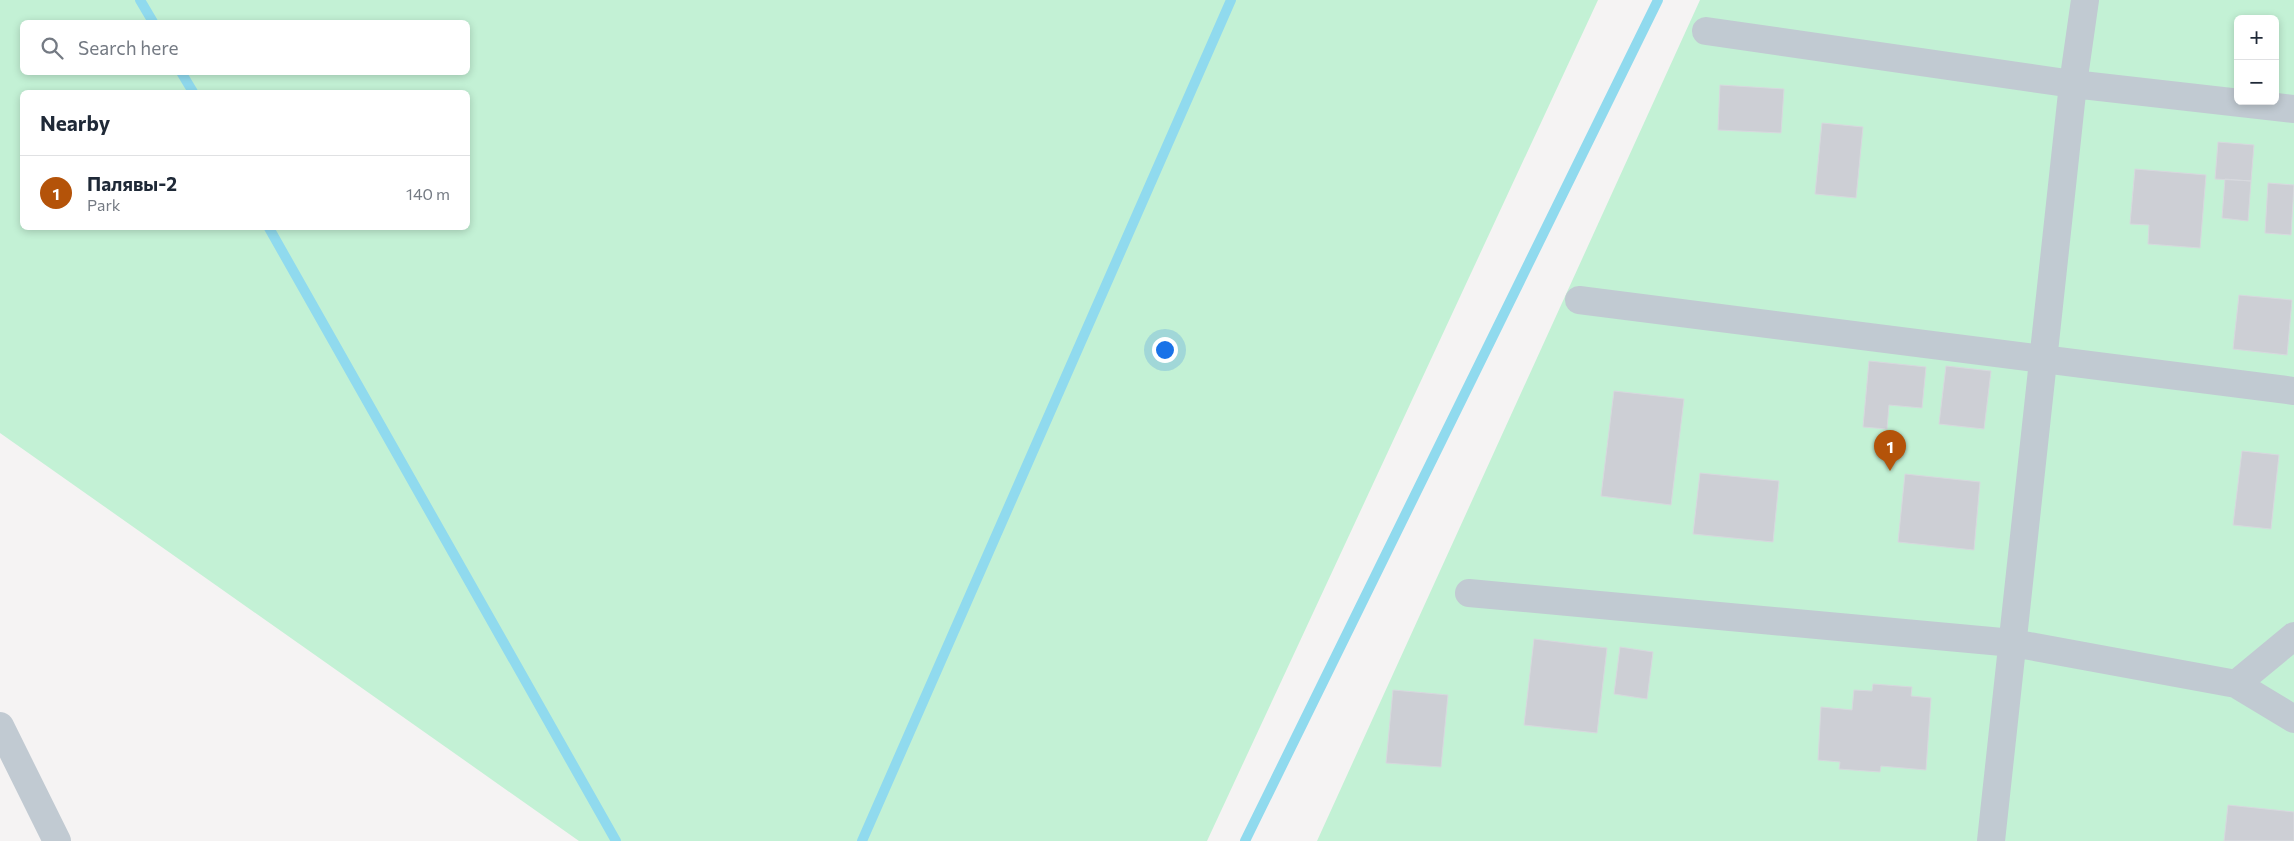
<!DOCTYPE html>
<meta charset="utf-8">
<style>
:root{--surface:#fff;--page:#f2f2f3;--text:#1f2937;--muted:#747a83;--line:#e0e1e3;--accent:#b45309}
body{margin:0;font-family:Commissioner,sans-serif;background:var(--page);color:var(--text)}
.controls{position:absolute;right:15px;top:15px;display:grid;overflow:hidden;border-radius:8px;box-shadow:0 2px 8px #0003}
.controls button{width:45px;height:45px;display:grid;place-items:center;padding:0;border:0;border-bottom:1px solid var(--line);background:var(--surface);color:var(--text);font:25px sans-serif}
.you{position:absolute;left:1164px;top:349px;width:18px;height:18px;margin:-12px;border:4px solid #fff;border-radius:50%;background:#1a73e8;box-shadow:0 0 0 8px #1a73e833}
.badge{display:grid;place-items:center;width:32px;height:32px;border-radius:50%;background:var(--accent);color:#fff;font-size:16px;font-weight:700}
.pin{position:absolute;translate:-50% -41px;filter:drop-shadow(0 1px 2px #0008)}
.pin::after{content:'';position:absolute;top:26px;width:18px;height:15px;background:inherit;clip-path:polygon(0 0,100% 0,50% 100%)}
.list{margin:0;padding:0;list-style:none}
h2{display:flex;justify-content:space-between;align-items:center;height:65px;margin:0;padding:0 20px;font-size:21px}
h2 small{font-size:16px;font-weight:400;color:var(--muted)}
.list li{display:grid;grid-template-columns:32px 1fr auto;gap:15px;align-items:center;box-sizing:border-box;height:75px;padding:0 20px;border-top:1px solid var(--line)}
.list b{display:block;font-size:19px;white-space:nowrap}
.list p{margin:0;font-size:16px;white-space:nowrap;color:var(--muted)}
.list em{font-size:16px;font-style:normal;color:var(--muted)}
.icon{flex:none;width:28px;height:28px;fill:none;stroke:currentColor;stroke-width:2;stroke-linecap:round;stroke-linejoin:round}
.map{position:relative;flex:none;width:2294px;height:841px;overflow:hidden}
.search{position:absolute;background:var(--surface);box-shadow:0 2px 8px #0003;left:20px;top:20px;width:450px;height:55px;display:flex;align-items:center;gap:12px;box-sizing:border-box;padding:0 18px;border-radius:8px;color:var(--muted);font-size:19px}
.panel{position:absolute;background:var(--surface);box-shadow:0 2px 8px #0003;left:20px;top:90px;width:450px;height:140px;border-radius:8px}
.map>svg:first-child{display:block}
.green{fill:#c3f1d5;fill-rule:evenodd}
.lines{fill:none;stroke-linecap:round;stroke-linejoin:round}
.stream{stroke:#90daee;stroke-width:10}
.building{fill:#cdcfd5;stroke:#d7d9de}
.minor{stroke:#c1cad2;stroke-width:28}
</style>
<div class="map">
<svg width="2294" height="841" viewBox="0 0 2294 841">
<rect width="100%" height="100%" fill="#f5f3f3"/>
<path class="green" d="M0,0H1598L1207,841H579L0,433ZM22,22H468V72H22ZM22,92H468V228H22Z
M1700,0H2294V841H1317ZM2238,19H2275V101H2238Z"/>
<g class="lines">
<path class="stream" d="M140,0L153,22
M181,72L193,92
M269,228L616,841
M862,841L1231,0
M1245,841L1658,0"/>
</g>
<path class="building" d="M1720,85L1784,89L1781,133L1718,130Z
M1822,123L1863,127L1856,198L1815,194Z
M2218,142L2254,145L2251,181L2215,179Z
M2135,169L2206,175L2200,248L2148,244L2149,225L2130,224Z
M2225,179L2251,181L2248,221L2222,218Z
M2268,183L2294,185L2291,235L2265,233Z
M2239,295L2292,300L2287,355L2233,349Z
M1869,361L1926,367L1922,408L1889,405L1887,429L1863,427Z
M1946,366L1991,371L1984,429L1939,424Z
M1614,391L1684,399L1671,505L1601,496Z
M2242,451L2279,455L2271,529L2233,525Z
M1700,473L1779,481L1773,542L1693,534Z
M1905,474L1980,482L1974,550L1898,542Z
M1534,639L1607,648L1597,733L1524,725Z
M1620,647L1653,652L1647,699L1614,694Z
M1873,684L1912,687L1911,696L1931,698L1926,770L1881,766L1880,772L1839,769L1840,762L1818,760L1821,707L1852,710L1854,690L1872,691Z
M1393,690L1448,695L1441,767L1386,763Z
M2228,805L2294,812V841H2224Z"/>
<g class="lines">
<path class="minor" d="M1706,31L2073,84L2294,109
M1579,300L2294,391
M1469,593L2013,643L2236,684L2294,719
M2236,684L2294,636
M0,726L57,841
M1991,841L2073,84L2085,0"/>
</g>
</svg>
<div class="controls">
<button>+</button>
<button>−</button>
</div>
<div class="you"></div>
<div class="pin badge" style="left:1890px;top:471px">1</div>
<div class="search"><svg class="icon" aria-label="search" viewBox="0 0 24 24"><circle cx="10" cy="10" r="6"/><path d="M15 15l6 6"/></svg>Search here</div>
<section class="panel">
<h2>Nearby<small></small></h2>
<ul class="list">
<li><span class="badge">1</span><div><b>Палявы-2</b><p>Park</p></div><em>140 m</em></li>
</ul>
</section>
</div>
